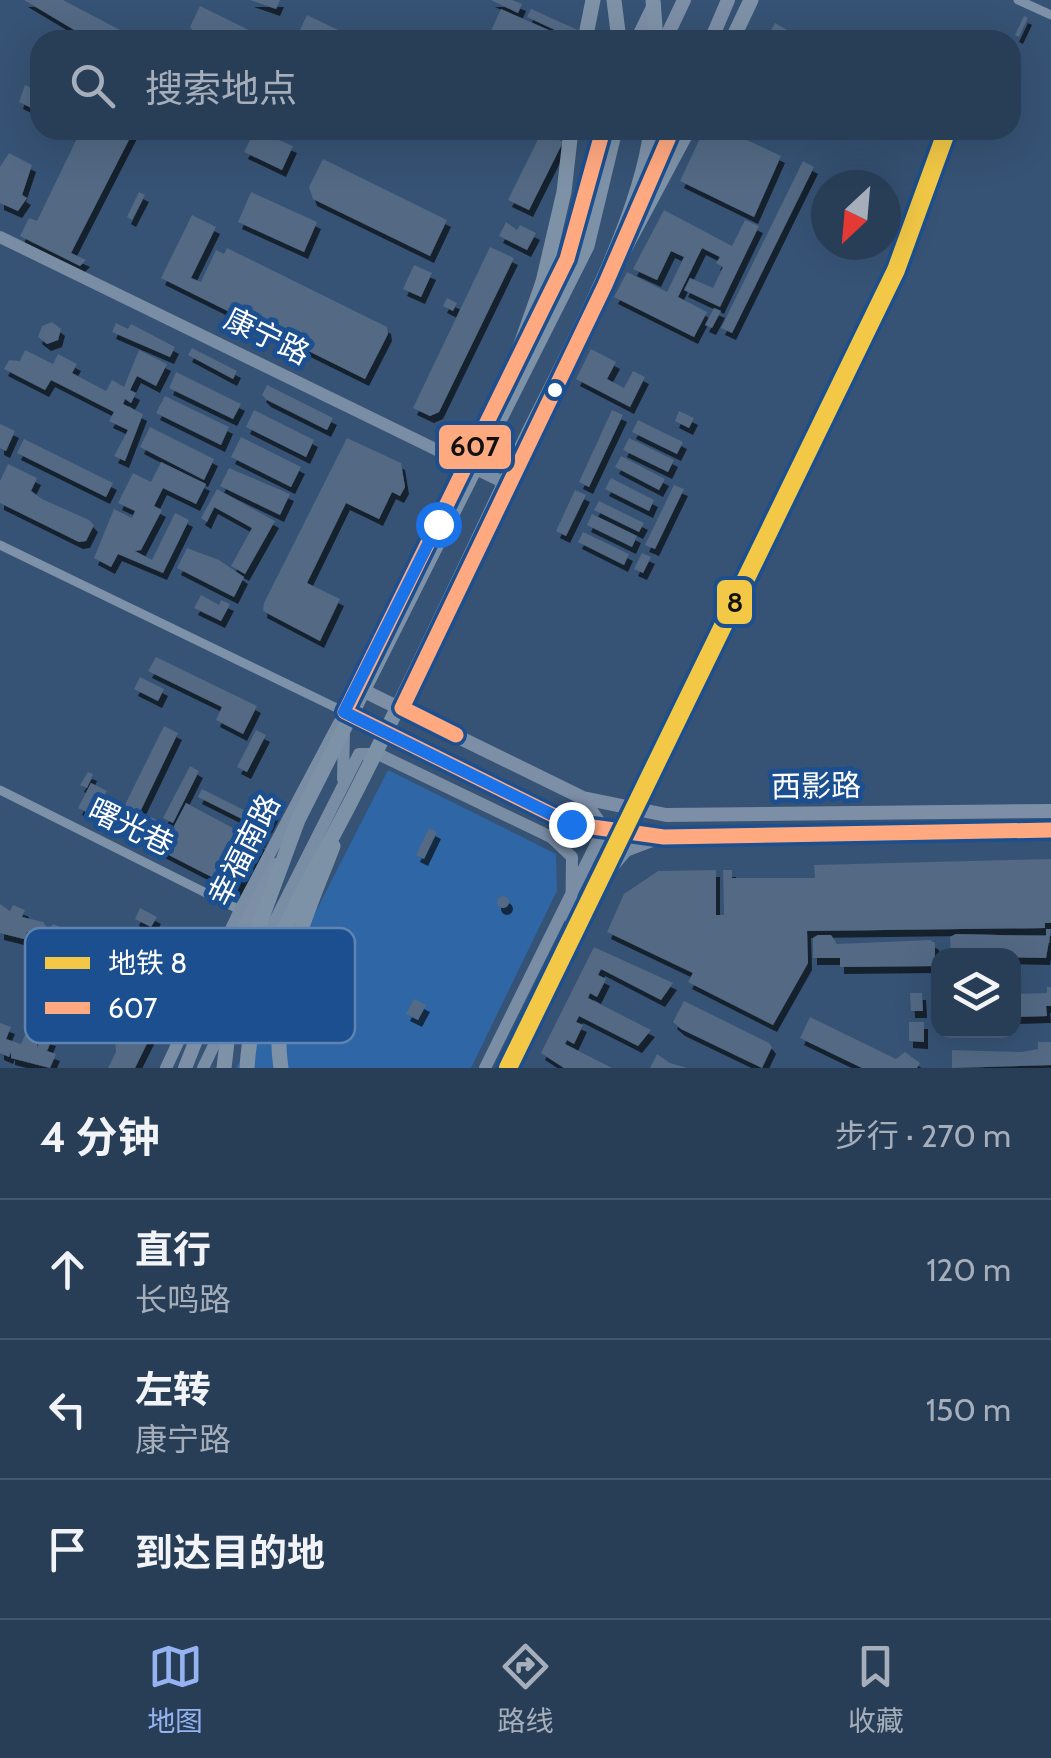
<!DOCTYPE html>
<html lang="zh">
<meta charset="utf-8">
<style>
:root{--surface:#283e57;--page:#30455d;--text:#f1f3f6;--muted:#a5aeba;--line:#44576d;--accent:#95b2f1}
body{margin:0;font-family:Cabin,"Noto Sans SC",sans-serif;background:var(--page);color:var(--text)}
.controls{position:absolute;right:30px;bottom:30px;display:grid;overflow:hidden;border-radius:20px;box-shadow:0 10px 40px #0002}
.controls button{width:90px;height:90px;display:grid;place-items:center;padding:0;border:0;border-bottom:2px solid var(--line);background:var(--surface);color:var(--text);font:50px sans-serif}
.compass{position:absolute;left:811px;top:170px;width:90px;height:90px;border-radius:50%;background:var(--surface);box-shadow:0 10px 40px #0002;rotate:206deg}
.stop{position:absolute;width:30px;height:30px;margin:-22px;border:8px solid #1a73e8;border-radius:50%;background:#fff}
.stop.end{background:#1a73e8;border-color:#fff;box-shadow:0 2px 10px #0008}
.list{margin:0;padding:0;list-style:none}
h2{display:flex;justify-content:space-between;align-items:center;height:130px;margin:0;padding:0 40px;font-size:42px}
h2 small{font-size:32px;font-weight:400;color:var(--muted)}
.list li{display:grid;grid-template-columns:65px 1fr auto;gap:30px;align-items:center;box-sizing:border-box;height:140px;padding:0 40px;border-top:2px solid var(--line)}
.list b{display:block;font-size:38px;white-space:nowrap}
.list p{margin:0;font-size:32px;white-space:nowrap;color:var(--muted)}
.list em{font-size:32px;font-style:normal;color:var(--muted)}
.icon{flex:none;width:55px;height:55px;fill:none;stroke:currentColor;stroke-width:2;stroke-linecap:round;stroke-linejoin:round}
.map{position:relative;flex:none;width:1051px;height:1068px;overflow:hidden}
.search{position:absolute;background:var(--surface);box-shadow:0 10px 40px #0002;left:30px;right:30px;top:30px;height:110px;display:flex;align-items:center;gap:25px;box-sizing:border-box;padding:0 35px;border-radius:30px;color:var(--muted);font-size:38px}
.sheet{height:550px;background:var(--surface)}
nav{display:flex;justify-content:space-around;align-items:center;box-sizing:border-box;height:140px;border-top:2px solid var(--line);background:var(--surface);font-size:28px;color:var(--muted)}
nav a{display:grid;justify-items:center;gap:5px}
nav .on{color:var(--accent)}
.map>svg:first-child{display:block}
.green{fill:#2f66a5}
.building{fill:#526984;filter:url(#shadow)}
.lines{fill:none;stroke-linecap:round;stroke-linejoin:round}
.street{stroke:#7d92a8;stroke-width:9}
.secondary{stroke:#798da4;stroke-width:12}
.primary{stroke:#7d8ea7;stroke-width:14}
.highway{stroke:#7e92a7;stroke-width:15}
.highway-bridge{stroke:#7e92a7;stroke-width:15}
.bus-1-casing{stroke:#1b4f8f;stroke-width:22}
.bus-1{stroke:#ffa980;stroke-width:15}
.metro-1-casing{stroke:#1b4f8f;stroke-width:25}
.metro-1{stroke:#f2c846;stroke-width:18}
.route{stroke:#1a73e8;stroke-width:12}
.bus-dot{fill:#fff;stroke:#1b4f8f;stroke-width:4}
.labels{text-anchor:middle;dominant-baseline:central;stroke-width:10;stroke-linejoin:round;paint-order:stroke}
.street-label{font-size:30px;fill:#fff;stroke:#1b4f8f}
.key{fill:#1b4f8f;stroke:#5f84b1;stroke-width:2.5}
.key-label{font-size:28px;fill:#fff}
.line-badge{stroke:#1b4f8f;stroke-width:4}
.pale-badge-label{font-size:28px;text-anchor:middle;font-weight:bold;fill:#111}
</style>
<div class="map">
<svg width="1051" height="1068" viewBox="0 0 1051 1068">
<defs>
<filter id="shadow"><feDropShadow dx="4" dy="7" stdDeviation="0" flood-color="#0009"/></filter>
</defs>
<rect width="100%" height="100%" fill="#365274"/>
<path class="green" d="M388,770L556,854L557,891L471,1068H236Z"/>
<path class="building" d="M24,0H63L139,40H91Z
M250,0H280L276,9Z
M491,0H512L522,4L518,13Z
M200,6L269,40H211L193,31L190,27Z
M501,9L551,31L547,40H510L491,31Z
M531,9L580,31L578,37L571,34L568,40H551L555,30L527,17Z
M307,15L359,40H320L300,30Z
M1024,16L1028,18L1019,37L1015,35Z
M775,23L787,30L782,40H766Z
M25,85L40,92V112L19,102Z
M81,130H134L71,253L86,260L80,266L20,236L29,218L37,221Z
M255,130L293,146L282,170L244,152Z
M704,130H726L781,156L754,217L680,181Z
M542,131L563,142L529,210L508,200Z
M9,153L32,165L22,195L27,198L18,211L0,203V167Z
M323,159L447,220L430,256L313,199L309,187Z
M803,161L814,167L732,333L721,328Z
M139,192L145,195L132,220L127,217Z
M251,192L317,222L304,252L238,222Z
M664,210L732,246L745,220L759,226L720,307L684,290L690,278L713,288L723,267L716,263L720,257L702,248L678,297L707,312L694,337L614,297L627,272L667,292L684,257L671,251L657,280L633,269Z
M192,215L216,227L191,278L201,282L216,250L224,254L227,248L387,327L388,334L365,379L161,278Z
M506,222L517,230L520,225L536,233L527,250L499,236Z
M490,247L514,258L439,412L430,416L413,408Z
M414,265L432,273L421,297L403,289Z
M447,298L457,303L453,311L443,306Z
M714,308L721,311L712,328L705,325Z
M52,322L61,329L58,340L47,344L38,337L42,326Z
M116,323L128,329L131,324L175,347L170,357L112,332Z
M192,348L237,371L233,379L188,355Z
M591,349L616,362L607,379L624,388L633,371L645,377L630,407L576,379Z
M25,350L53,364L58,354L77,364L72,373L106,391L112,380L124,387L139,350L167,364L156,386L137,376L130,390L136,393L131,403L125,399L123,404L143,414L125,461L114,456L128,430L109,421L114,412L51,380L45,390L4,369L9,360L20,361Z
M176,372L241,404L233,419L169,388Z
M267,385L333,418L327,430L267,400L262,395Z
M165,396L229,427L221,445L156,413Z
M254,410L314,440L306,457L246,427Z
M612,410L623,415L589,487L579,482Z
M679,411L694,418L689,428L675,421Z
M638,420L683,442L677,454L632,432Z
M0,424L15,431L6,451L0,448Z
M150,427L214,459L204,480L140,447Z
M241,437L301,467L291,487L231,457Z
M347,438L401,463L405,487L400,496L392,492L379,519L346,503L307,583L340,599L320,641L263,611L264,603Z
M629,438L674,460L668,472L623,450Z
M24,439L113,483L106,497L17,453Z
M621,456L665,479L659,490L615,467Z
M161,462L206,484L196,504L163,488L154,506L162,510L141,550L135,551L152,560L175,513L189,520L163,573L118,554L111,567L94,558L114,509L132,518L135,511L118,503L133,473L151,482Z
M8,464L37,478L31,491L42,499L89,520L94,525L86,541L79,542L0,503V481Z
M229,468L290,494L280,515L220,486Z
M611,478L654,500L649,511L605,489Z
M674,485L684,489L655,549L645,545Z
M217,489L275,521L245,574L231,566L252,528L214,507L207,522L201,518Z
M575,490L586,495L566,536L556,531Z
M599,501L644,523L639,532L594,510Z
M592,514L637,536L632,547L587,525Z
M583,532L629,554L624,565L578,542Z
M187,548L219,560L244,577L234,597L177,568Z
M642,553L651,557L643,573L634,569Z
M201,595L219,605L221,600L230,604L221,621L194,608Z
M156,657L257,706L243,734L216,720L222,707L148,671Z
M140,677L164,689L158,701L134,689Z
M164,726L178,733L140,812L167,825L157,848L114,827Z
M256,730L266,735L247,772L237,767Z
M190,766L199,771L173,823L163,818Z
M88,772L93,774L87,788L80,785Z
M91,783L107,791L93,815L78,808Z
M202,789L246,811L242,819L198,797Z
M268,797L280,802L261,841L249,835Z
M186,803L261,843L237,890L161,851Z
M429,828L437,832L424,859L416,855Z
M1051,859V923H1045V928L807,931L808,963L773,1025L688,982L693,973L607,932L624,894L658,871L716,870V915H724L723,870H732V878H815L814,865Z
M497 902a6 6 0 1 1 12 0a6 6 0 1 1-12 0Z
M0,904L10,911L13,905L25,910L22,917L43,922L49,930L53,924L64,929L61,936L84,941L90,950L93,944L104,949L101,955L123,961L129,969L132,963L144,968L141,975L157,977L144,996L165,1007L135,1068H108L116,1052L115,1038L122,1041L131,1021L128,1013L131,1007L137,1010L143,997L118,991L121,986L110,981L113,974L107,971L103,978L79,972L81,967L70,962L74,955L67,952L63,959L39,952L41,948L30,942L34,935L27,932L24,939L0,933Z
M140,908L157,917L151,927L135,919Z
M1046,929H1051L1046,958L951,956L950,937L956,934L1046,936Z
M818,935H831L837,944L930,940L935,943V966L840,967V958H813V938Z
M594,947L673,983L661,1000L601,969L598,975L606,979L597,997L590,993L588,998L651,1030L638,1046L579,1016L576,1022L583,1025L574,1044L567,1040L565,1044L612,1068H564L541,1053Z
M1047,987H1051V1006H1046L1047,1016L1014,1017V994L1047,993Z
M910,993H922L923,1011H911Z
M414,999L426,1005L418,1020L406,1014Z
M684,1001L769,1043L772,1047L762,1068L681,1029L673,1022Z
M810,1017L896,1059L905,1052L920,1063L917,1068H862L800,1038Z
M909,1022H924V1042L909,1041Z
M0,1023L11,1027L6,1039L21,1044L27,1031L38,1035L37,1048L41,1036L52,1039L47,1051L56,1054L50,1068L11,1058V1052L9,1057L0,1053Z
M1038,1042H1051V1065L952,1068V1050L1022,1052L1038,1049Z
M657,1054L670,1063L687,1068H650Z"/>
<g class="lines">
<path class="street" d="M1018,0L1051,15
M0,545L345,712
M0,790L240,910"/>
<path class="secondary" d="M0,237L509,485
M343,779L344,730
M245,980L359,754H378L551,837L572,857L571,941
M166,1068L240,910L339,723
M203,1068L228,1016
M485,1068L604,828L583,798
M507,1068L603,878L626,851L663,837"/>
<path class="primary" d="M637,40L654,5
M665,40L684,0
M711,40L728,0
M581,210L603,130
M635,217L672,130
M529,338L594,198
M509,380L345,712L571,824L664,837L1051,830
M356,687L583,798L666,815L1051,811
M185,1068L226,964L276,865"/>
<path class="highway" d="M614,0L619,40
M585,40L593,0
M732,40L751,0
M543,282L564,192L571,130
M281,1068C269,993 307,914 333,846"/>
<path class="highway-bridge" d="M653,0L656,40
M611,274L688,130
M506,387L543,282
M224,1068L232,999L298,820L587,246L615,130
M247,1068C253,969 303,894 347,809C411,685 469,558 529,432C570,349 640,220 651,130"/>
<defs>
<path id="bus-1" d="M603,130L567,259L345,712L571,824L664,837L1051,830
M456,735L402,708L605,285L672,130"/>
</defs>
<use href="#bus-1" class="bus-1-casing"/>
<use href="#bus-1" class="bus-1"/>
<defs>
<path id="metro-1" d="M508,1068L896,270L947,130"/>
</defs>
<use href="#metro-1" class="metro-1-casing"/>
<use href="#metro-1" class="metro-1"/>
</g>
<g class="lines">
<path class="route" d="M438,524L344,712L571,824"/>
</g>
<circle class="bus-dot" cx="555" cy="390" r="9"/>
<g class="labels">
<g class="street-label">
<text transform="translate(267 336) rotate(26)">康宁路</text>
<text transform="translate(816 786) rotate(-1)">西影路</text>
<text transform="translate(131 827) rotate(26)">曙光巷</text>
<text transform="translate(244 850) rotate(-63)">幸福南路</text>
</g>
</g>
<rect x="25" y="928" width="330" height="115" rx="15" class="key"/>
<rect x="45" y="957" width="45" height="12" fill="#f2c846"/>
<rect x="45" y="1002" width="45" height="12" fill="#ffa980"/>
<g class="key-label">
<text x="108" y="973">地铁 8</text>
<text x="108" y="1018">607</text>
</g>
<g class="line-badge">
<rect x="437" y="423" width="76" height="48" rx="10" fill="#ffa980"/>
<rect x="715" y="578" width="39" height="48" rx="10" fill="#f2c846"/>
</g>
<g class="pale-badge-label">
<text x="475" y="456">607</text>
<text x="735" y="612">8</text>
</g>
</svg>
<div class="controls">
<button><svg class="icon" aria-label="layers" viewBox="0 0 24 24"><path d="M12 4l9 5-9 5-9-5zM3 14l9 5 9-5"/></svg></button>
</div>
<svg class="compass" viewBox="-18 -18 36 36"><path d="M0-13l5 13h-10z" fill="#e53935"/><path d="M0 13l5-13h-10z" fill="#a5aeba"/></svg>
<div class="stop" style="left:438px;top:524px"></div>
<div class="stop end" style="left:571px;top:824px"></div>
<div class="search"><svg class="icon" aria-label="search" viewBox="0 0 24 24"><circle cx="10" cy="10" r="6"/><path d="M15 15l6 6"/></svg>搜索地点</div>
</div>
<section class="sheet">
<h2>4 分钟<small>步行 · 270 m</small></h2>
<ul class="list">
<li><svg class="icon" aria-label="ahead" viewBox="0 0 24 24"><path d="M12 20V5M6 11l6-6 6 6"/></svg><div><b>直行</b><p>长鸣路</p></div><em>120 m</em></li>
<li><svg class="icon" aria-label="left" viewBox="0 0 24 24"><path d="M17 20v-9H6M10 6l-5 5 5 5"/></svg><div><b>左转</b><p>康宁路</p></div><em>150 m</em></li>
<li><svg class="icon" aria-label="arrive" viewBox="0 0 24 24"><path d="M6 21V4h12l-3 4 3 4H6"/></svg><div><b>到达目的地</b></div></li>
</ul>
</section>
<nav>
<a class="on"><svg class="icon" aria-label="map" viewBox="0 0 24 24"><path d="M3 6l6-2 6 2 6-2v14l-6 2-6-2-6 2zM9 4v14M15 6v14"/></svg>地图</a>
<a><svg class="icon" aria-label="directions" viewBox="0 0 24 24"><path d="M12 3l9 9-9 9-9-9zM9 14v-3h6M13 9l2 2-2 2"/></svg>路线</a>
<a><svg class="icon" aria-label="saved" viewBox="0 0 24 24"><path d="M7 4h10v16l-5-4-5 4z"/></svg>收藏</a>
</nav>
